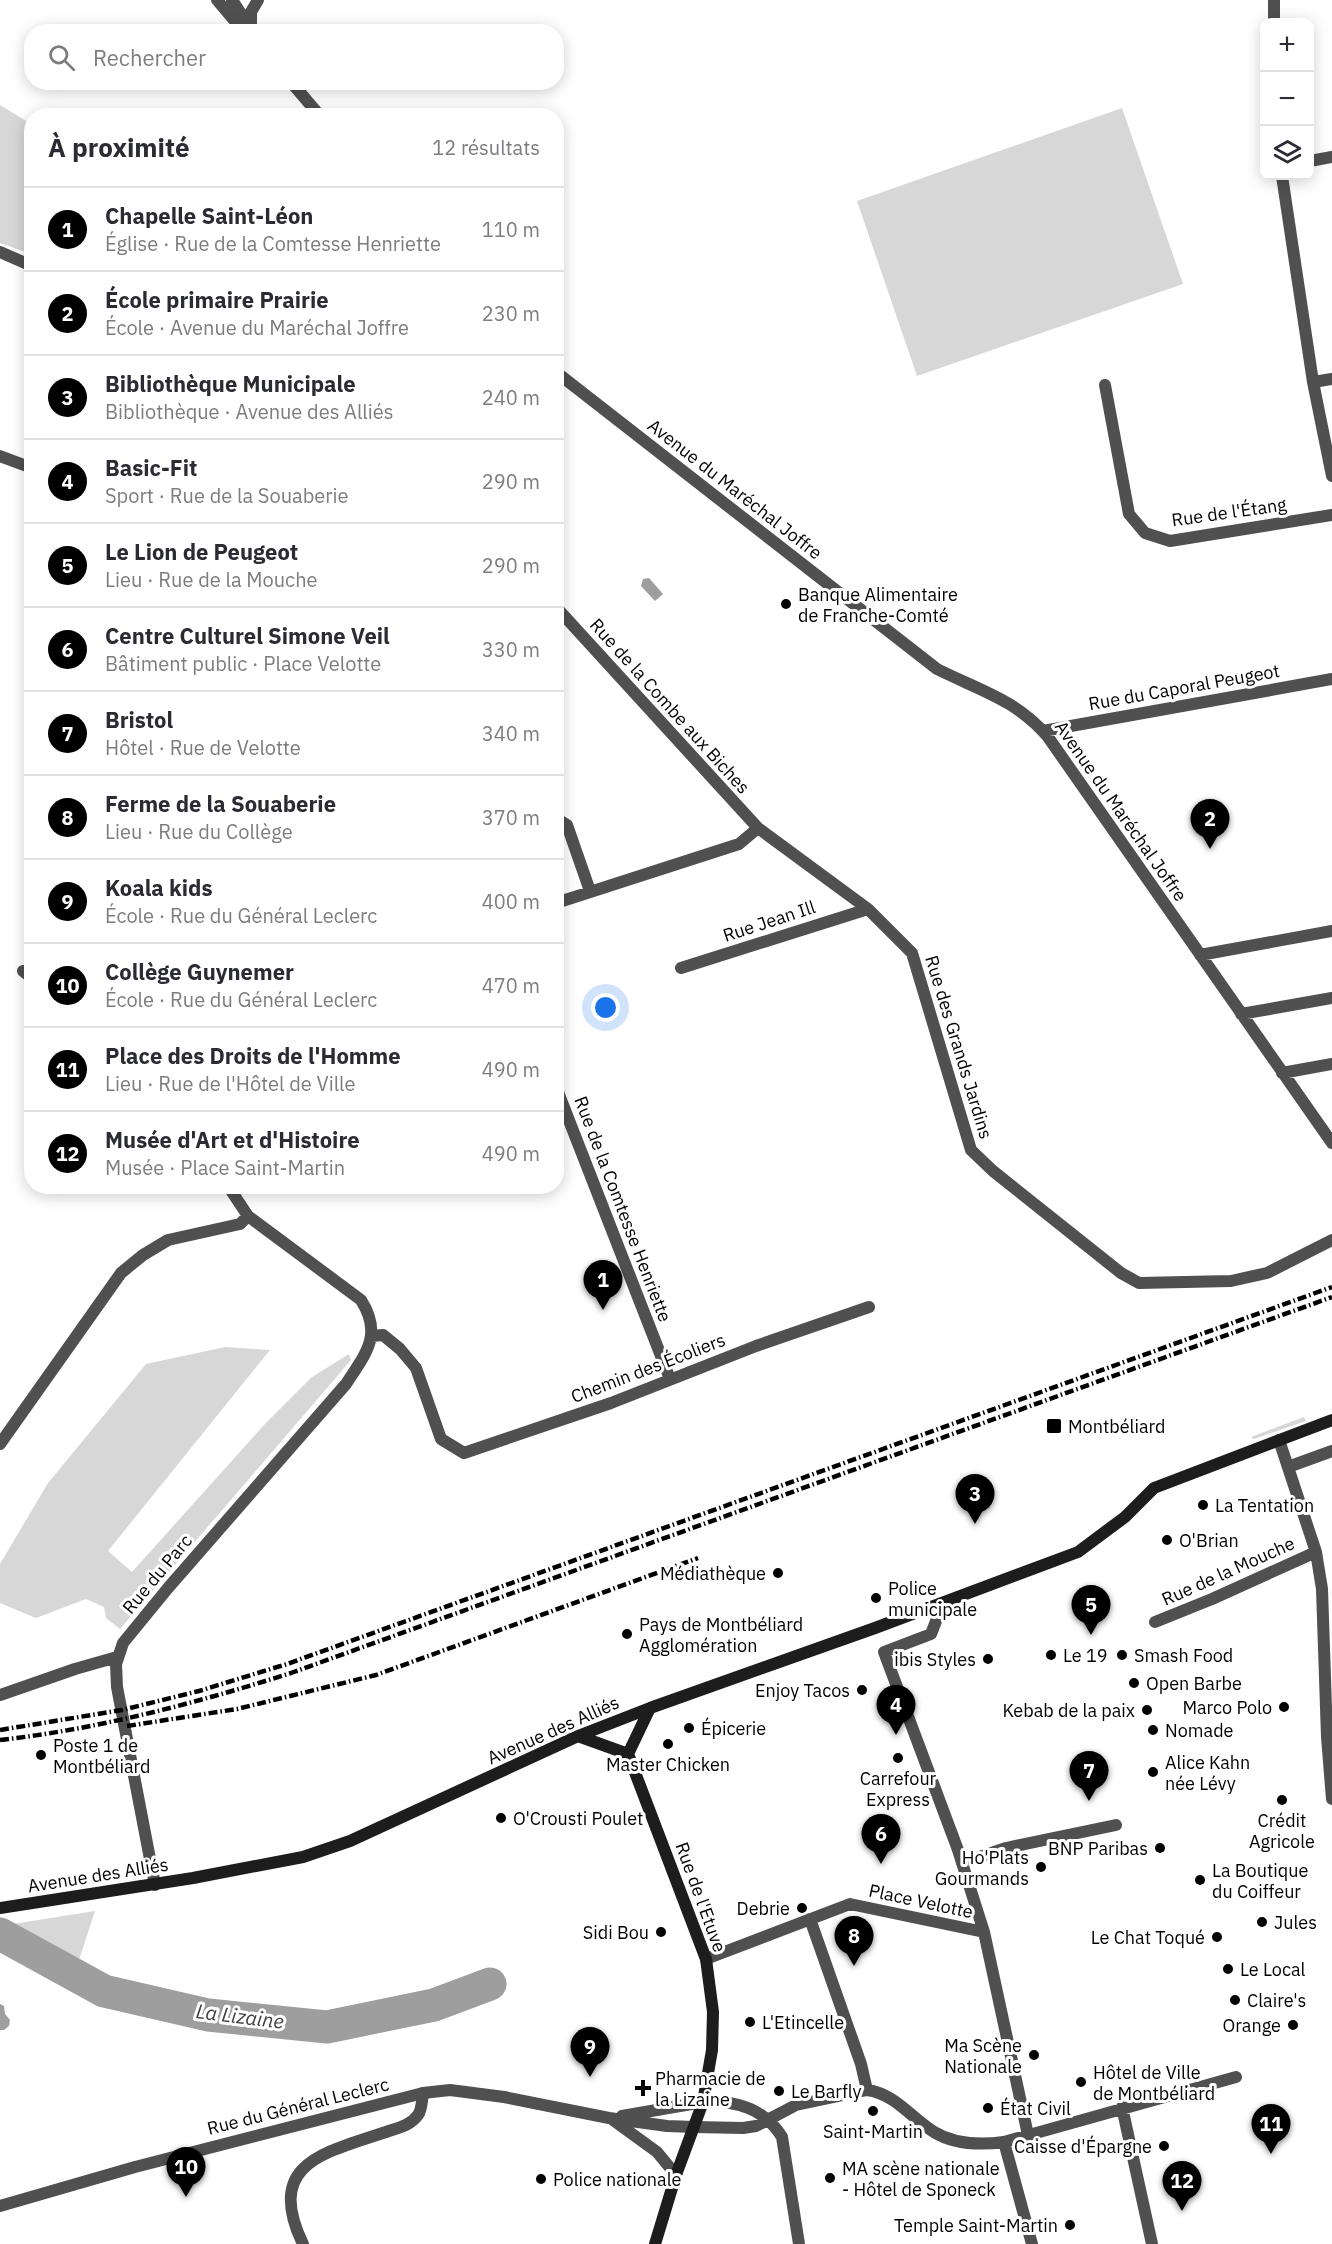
<!DOCTYPE html>
<html lang="fr">
<meta charset="utf-8">
<style>
:root{--surface:#fff;--page:#f7f7f7;--text:#2b2b33;--muted:#7c7c81;--line:#e1e1e2;--accent:#000}
body{margin:0;font-family:"IBM Plex Sans",sans-serif;background:var(--page);color:var(--text)}
.controls{position:absolute;right:18px;top:18px;display:grid;overflow:hidden;border-radius:12px;box-shadow:0 3px 15px #0003}
.controls button{width:54px;height:54px;display:grid;place-items:center;padding:0;border:0;border-bottom:2px solid var(--line);background:var(--surface);color:var(--text);font:30px sans-serif}
.you{position:absolute;left:606px;top:1008px;width:21px;height:21px;margin:-15px;border:4px solid #fff;border-radius:50%;background:#1a73e8;box-shadow:0 0 0 9px #1a73e833}
.badge{display:grid;place-items:center;width:39px;height:39px;border-radius:50%;background:var(--accent);color:#fff;font-size:20px;font-weight:700}
.pin{position:absolute;translate:-50% -50px;filter:drop-shadow(0 2px 3px #0008)}
.pin::after{content:'';position:absolute;top:32px;width:21px;height:18px;background:inherit;clip-path:polygon(0 0,100% 0,50% 100%)}
.list{margin:0;padding:0;list-style:none}
h2{display:flex;justify-content:space-between;align-items:center;height:78px;margin:0;padding:0 24px;font-size:26px}
h2 small{font-size:20px;font-weight:400;color:var(--muted)}
.list li{display:grid;grid-template-columns:39px 1fr auto;gap:18px;align-items:center;box-sizing:border-box;height:84px;padding:0 24px;border-top:2px solid var(--line)}
.list b{display:block;font-size:22px;white-space:nowrap}
.list p{margin:0;font-size:20px;white-space:nowrap;color:var(--muted)}
.list em{font-size:20px;font-style:normal;color:var(--muted)}
.icon{flex:none;width:33px;height:33px;fill:none;stroke:currentColor;stroke-width:2;stroke-linecap:round;stroke-linejoin:round}
.map{position:relative;flex:none;width:1332px;height:2244px;overflow:hidden}
.search{position:absolute;background:var(--surface);box-shadow:0 3px 15px #0003;left:24px;top:24px;width:540px;height:66px;display:flex;align-items:center;gap:15px;box-sizing:border-box;padding:0 21px;border-radius:24px;color:var(--muted);font-size:22px}
.panel{position:absolute;background:var(--surface);box-shadow:0 3px 15px #0003;left:24px;top:108px;width:540px;height:1086px;border-radius:24px}
.map>svg:first-child{display:block}
.green{fill:#d7d7d7}
.water{fill:#9e9e9e}
.lines{fill:none;stroke-linecap:round;stroke-linejoin:round}
.river{stroke:#9e9e9e;stroke-width:33}
.minor{stroke:#505050;stroke-width:12}
.tertiary{stroke:#505050;stroke-width:12}
.secondary{stroke:#1d1d1d;stroke-width:12}
.rail{stroke:#000;stroke-width:4.5;stroke-dasharray:9 3 1.5 3;stroke-linecap:butt}
.poi-dot{fill:#000;stroke:#fff;stroke-width:2}
.labels{text-anchor:middle;dominant-baseline:central;stroke-width:6;stroke-linejoin:round;paint-order:stroke}
.street-label{font-size:18px;fill:#000;stroke:#fff}
.poi-label{font-size:18px;fill:#000;stroke:#fff;text-anchor:start}
.water-label{font-size:20px;font-style:italic;fill:#3f3f3f;stroke:#fff}
</style>
<div class="map">
<svg width="1332" height="2244" viewBox="0 0 1332 2244">
<rect width="100%" height="100%" fill="#fff"/>
<path class="green" d="M0,105L31,124V254L0,243Z
M1122,108L1183,284L917,376L857,201Z
M225,1347L270,1350L108,1551L132,1572L264,1425L312,1377L349,1354L351,1360L120,1629L106,1618L104,1607L86,1599L36,1618L0,1603V1564L48,1483L146,1364Z
M1304,1417L1306,1421L1254,1439L1251,1437Z
M95,1911L78,1963C54,1953 33,1940 13,1924Z"/>
<path class="water" d="M649,578L663,594L655,601L641,586L643,579Z
M0,2004L4,2006L5,2014L10,2020L9,2026L4,2030H0Z"/>
<g class="lines">
<path class="river" d="M0,1934L104,1991L208,2015L327,2027L434,2005L490,1984"/>
<path class="minor" d="M217,0L244,32
M232,0L253,32
M1274,0V22
M251,27V12L258,0
M291,82L320,116
M1310,161L1332,157
M1282,176L1313,382L1332,476
M0,252L32,266
M556,372L937,669C979,690 1017,700 1048,737L1332,1143
M1313,382L1332,379
M1105,385L1129,514L1145,533L1170,541L1332,515
M0,456L32,468
M556,607L758,828L868,909L912,953L971,1150L993,1171L1121,1273L1139,1283L1231,1281L1267,1273L1332,1240
M1043,731L1332,679
M556,818L567,825L590,891
M556,903L739,844L758,828
M1200,955L1332,931
M681,968L868,909
M23,971L32,978
M1241,1014L1332,998
M1282,1073L1332,1064
M556,1087L670,1379
M372,1336L383,1335L400,1349L416,1368L441,1439L464,1453L611,1403L756,1346L869,1307
M1279,1440L1316,1552L1322,1589L1327,1737L1332,1799
M0,1444L121,1273L143,1255L168,1240L240,1224L248,1216
M1288,1467L1332,1451
M943,1603L931,1634L884,1652L958,1850L984,1932L1028,2135
M1155,1622L1212,1599L1316,1552
M0,1695L75,1669L117,1657
M962,1863L1006,1848L1116,1825
M155,1885L117,1687L116,1664L123,1643L168,1588L346,1384C366,1353 383,1335 361,1300L248,1216L228,1186
M810,1919L861,2064L867,2090
M706,1959L850,1904L984,1932
M703,2102C736,2100 764,2108 782,2137L799,2244
M1122,2107L1152,2244
M694,2127L743,2128L756,2126L796,2105L867,2090C896,2094 911,2118 934,2132C955,2145 981,2145 1004,2142L1236,2077
M1004,2142L1032,2244
M303,2244C264,2163 324,2153 386,2132C397,2128 410,2126 418,2115C422,2110 422,2099 423,2093"/>
<path class="tertiary" d="M622,2116L703,2102
M613,2120L657,2152L676,2175
M0,2206L135,2167L423,2093L450,2090L504,2097L609,2118L667,2126L694,2127"/>
<path class="secondary" d="M650,1708L628,1754L706,1959L713,2012L712,2050L703,2102L676,2175L655,2244
M578,1736L628,1754
M0,1908L193,1878L303,1857L350,1841L578,1736L650,1708L875,1628L1078,1552L1125,1517L1154,1488L1332,1420"/>
<path class="rail" d="M127,1726L237,1709L376,1675L698,1558
M0,1730L122,1710L199,1691L287,1664L1332,1287
M0,1740C99,1729 196,1703 291,1673L1332,1297"/>
</g>
<g class="poi-dot">
<circle cx="786" cy="604" r="6"/>
<rect x="1046" y="1418" width="16" height="16" rx="3"/>
<circle cx="1203" cy="1505" r="6"/>
<circle cx="1167" cy="1540" r="6"/>
<circle cx="778" cy="1573" r="6"/>
<circle cx="876" cy="1598" r="6"/>
<circle cx="627" cy="1634" r="6"/>
<circle cx="1051" cy="1655" r="6"/>
<circle cx="1122" cy="1655" r="6"/>
<circle cx="988" cy="1659" r="6"/>
<circle cx="1134" cy="1683" r="6"/>
<circle cx="862" cy="1690" r="6"/>
<circle cx="1284" cy="1707" r="6"/>
<circle cx="1147" cy="1710" r="6"/>
<circle cx="689" cy="1728" r="6"/>
<circle cx="1153" cy="1730" r="6"/>
<circle cx="668" cy="1744" r="6"/>
<circle cx="41" cy="1755" r="6"/>
<circle cx="898" cy="1758" r="6"/>
<circle cx="1153" cy="1772" r="6"/>
<circle cx="1282" cy="1800" r="6"/>
<circle cx="501" cy="1818" r="6"/>
<circle cx="1160" cy="1848" r="6"/>
<circle cx="1041" cy="1867" r="6"/>
<circle cx="1200" cy="1880" r="6"/>
<circle cx="802" cy="1908" r="6"/>
<circle cx="1262" cy="1922" r="6"/>
<circle cx="661" cy="1932" r="6"/>
<circle cx="1217" cy="1937" r="6"/>
<circle cx="1228" cy="1969" r="6"/>
<circle cx="1235" cy="2000" r="6"/>
<circle cx="750" cy="2022" r="6"/>
<circle cx="1293" cy="2025" r="6"/>
<circle cx="1034" cy="2055" r="6"/>
<circle cx="1081" cy="2082" r="6"/>
<path d="M640 2079h6v6h6v6h-6v6h-6v-6h-6v-6h6z"/>
<circle cx="779" cy="2091" r="6"/>
<circle cx="988" cy="2108" r="6"/>
<circle cx="873" cy="2111" r="6"/>
<circle cx="1164" cy="2146" r="6"/>
<circle cx="830" cy="2178" r="6"/>
<circle cx="541" cy="2179" r="6"/>
<circle cx="1070" cy="2225" r="6"/>
</g>
<g class="labels">
<g class="street-label">
<text transform="translate(735 489) rotate(38)">Avenue du Maréchal Joffre</text>
<text transform="translate(1229 512) rotate(-8)">Rue de l'Étang</text>
<text transform="translate(1184 687) rotate(-10)">Rue du Caporal Peugeot</text>
<text transform="translate(670 706) rotate(48)">Rue de la Combe aux Biches</text>
<text transform="translate(1121 811) rotate(55)">Avenue du Maréchal Joffre</text>
<text transform="translate(769 921) rotate(-18)">Rue Jean Ill</text>
<text transform="translate(959 1047) rotate(73)">Rue des Grands Jardins</text>
<text transform="translate(623 1209) rotate(69)">Rue de la Comtesse Henriette</text>
<text transform="translate(648 1368) rotate(-21)">Chemin des Écoliers</text>
<text transform="translate(1228 1571) rotate(-24)">Rue de la Mouche</text>
<text transform="translate(157 1574) rotate(-50)">Rue du Parc</text>
<text transform="translate(553 1730) rotate(-24)">Avenue des Alliés</text>
<text transform="translate(98 1875) rotate(-9)">Avenue des Alliés</text>
<text transform="translate(701 1897) rotate(70)">Rue de l'Etuve</text>
<text transform="translate(921 1901) rotate(12)">Place Velotte</text>
<text transform="translate(298 2106) rotate(-14)">Rue du Général Leclerc</text>
</g>
<g class="poi-label">
<text x="798" y="594">Banque Alimentaire<tspan x="798" dy="21">de Franche-Comté</tspan></text>
<text x="1068" y="1426">Montbéliard</text>
<text x="1215" y="1505">La Tentation</text>
<text x="1179" y="1540">O'Brian</text>
<text x="766" y="1573" text-anchor="end">Médiathèque</text>
<text x="888" y="1588">Police<tspan x="888" dy="21">municipale</tspan></text>
<text x="639" y="1624">Pays de Montbéliard<tspan x="639" dy="21">Agglomération</tspan></text>
<text x="1063" y="1655">Le 19</text>
<text x="1134" y="1655">Smash Food</text>
<text x="976" y="1659" text-anchor="end">ibis Styles</text>
<text x="1146" y="1683">Open Barbe</text>
<text x="850" y="1690" text-anchor="end">Enjoy Tacos</text>
<text x="1272" y="1707" text-anchor="end">Marco Polo</text>
<text x="1135" y="1710" text-anchor="end">Kebab de la paix</text>
<text x="701" y="1728">Épicerie</text>
<text x="1165" y="1730">Nomade</text>
<text x="53" y="1745">Poste 1 de<tspan x="53" dy="21">Montbéliard</tspan></text>
<text x="1165" y="1762">Alice Kahn<tspan x="1165" dy="21">née Lévy</tspan></text>
<text x="668" y="1764" text-anchor="middle">Master Chicken</text>
<text x="898" y="1778" text-anchor="middle">Carrefour<tspan x="898" dy="21">Express</tspan></text>
<text x="513" y="1818">O'Crousti Poulet</text>
<text x="1282" y="1820" text-anchor="middle">Crédit<tspan x="1282" dy="21">Agricole</tspan></text>
<text x="1148" y="1848" text-anchor="end">BNP Paribas</text>
<text x="1029" y="1857" text-anchor="end">Ho'Plats<tspan x="1029" dy="21">Gourmands</tspan></text>
<text x="1212" y="1870">La Boutique<tspan x="1212" dy="21">du Coiffeur</tspan></text>
<text x="790" y="1908" text-anchor="end">Debrie</text>
<text x="1274" y="1922">Jules</text>
<text x="649" y="1932" text-anchor="end">Sidi Bou</text>
<text x="1205" y="1937" text-anchor="end">Le Chat Toqué</text>
<text x="1240" y="1969">Le Local</text>
<text x="1247" y="2000">Claire's</text>
<text x="762" y="2022">L'Etincelle</text>
<text x="1281" y="2025" text-anchor="end">Orange</text>
<text x="1022" y="2045" text-anchor="end">Ma Scène<tspan x="1022" dy="21">Nationale</tspan></text>
<text x="1093" y="2072">Hôtel de Ville<tspan x="1093" dy="21">de Montbéliard</tspan></text>
<text x="655" y="2078">Pharmacie de<tspan x="655" dy="21">la Lizaine</tspan></text>
<text x="791" y="2091">Le Barfly</text>
<text x="1000" y="2108">État Civil</text>
<text x="873" y="2131" text-anchor="middle">Saint-Martin</text>
<text x="1152" y="2146" text-anchor="end">Caisse d'Épargne</text>
<text x="842" y="2168">MA scène nationale<tspan x="842" dy="21">- Hôtel de Sponeck</tspan></text>
<text x="553" y="2179">Police nationale</text>
<text x="1058" y="2225" text-anchor="end">Temple Saint-Martin</text>
</g>
<g class="water-label">
<text transform="translate(240 2016) rotate(7)">La Lizaine</text>
</g>
</g>
</svg>
<div class="controls">
<button>+</button>
<button>−</button>
<button><svg class="icon" aria-label="layers" viewBox="0 0 24 24"><path d="M12 4l9 5-9 5-9-5zM3 14l9 5 9-5"/></svg></button>
</div>
<div class="you"></div>
<div class="pin badge" style="left:603px;top:1310px">1</div>
<div class="pin badge" style="left:1210px;top:849px">2</div>
<div class="pin badge" style="left:975px;top:1524px">3</div>
<div class="pin badge" style="left:896px;top:1735px">4</div>
<div class="pin badge" style="left:1091px;top:1635px">5</div>
<div class="pin badge" style="left:881px;top:1864px">6</div>
<div class="pin badge" style="left:1089px;top:1801px">7</div>
<div class="pin badge" style="left:854px;top:1966px">8</div>
<div class="pin badge" style="left:590px;top:2077px">9</div>
<div class="pin badge" style="left:186px;top:2197px">10</div>
<div class="pin badge" style="left:1271px;top:2154px">11</div>
<div class="pin badge" style="left:1182px;top:2211px">12</div>
<div class="search"><svg class="icon" aria-label="search" viewBox="0 0 24 24"><circle cx="10" cy="10" r="6"/><path d="M15 15l6 6"/></svg>Rechercher</div>
<section class="panel">
<h2>À proximité<small>12 résultats</small></h2>
<ul class="list">
<li><span class="badge">1</span><div><b>Chapelle Saint-Léon</b><p>Église · Rue de la Comtesse Henriette</p></div><em>110 m</em></li>
<li><span class="badge">2</span><div><b>École primaire Prairie</b><p>École · Avenue du Maréchal Joffre</p></div><em>230 m</em></li>
<li><span class="badge">3</span><div><b>Bibliothèque Municipale</b><p>Bibliothèque · Avenue des Alliés</p></div><em>240 m</em></li>
<li><span class="badge">4</span><div><b>Basic-Fit</b><p>Sport · Rue de la Souaberie</p></div><em>290 m</em></li>
<li><span class="badge">5</span><div><b>Le Lion de Peugeot</b><p>Lieu · Rue de la Mouche</p></div><em>290 m</em></li>
<li><span class="badge">6</span><div><b>Centre Culturel Simone Veil</b><p>Bâtiment public · Place Velotte</p></div><em>330 m</em></li>
<li><span class="badge">7</span><div><b>Bristol</b><p>Hôtel · Rue de Velotte</p></div><em>340 m</em></li>
<li><span class="badge">8</span><div><b>Ferme de la Souaberie</b><p>Lieu · Rue du Collège</p></div><em>370 m</em></li>
<li><span class="badge">9</span><div><b>Koala kids</b><p>École · Rue du Général Leclerc</p></div><em>400 m</em></li>
<li><span class="badge">10</span><div><b>Collège Guynemer</b><p>École · Rue du Général Leclerc</p></div><em>470 m</em></li>
<li><span class="badge">11</span><div><b>Place des Droits de l'Homme</b><p>Lieu · Rue de l'Hôtel de Ville</p></div><em>490 m</em></li>
<li><span class="badge">12</span><div><b>Musée d'Art et d'Histoire</b><p>Musée · Place Saint-Martin</p></div><em>490 m</em></li>
</ul>
</section>
</div>
